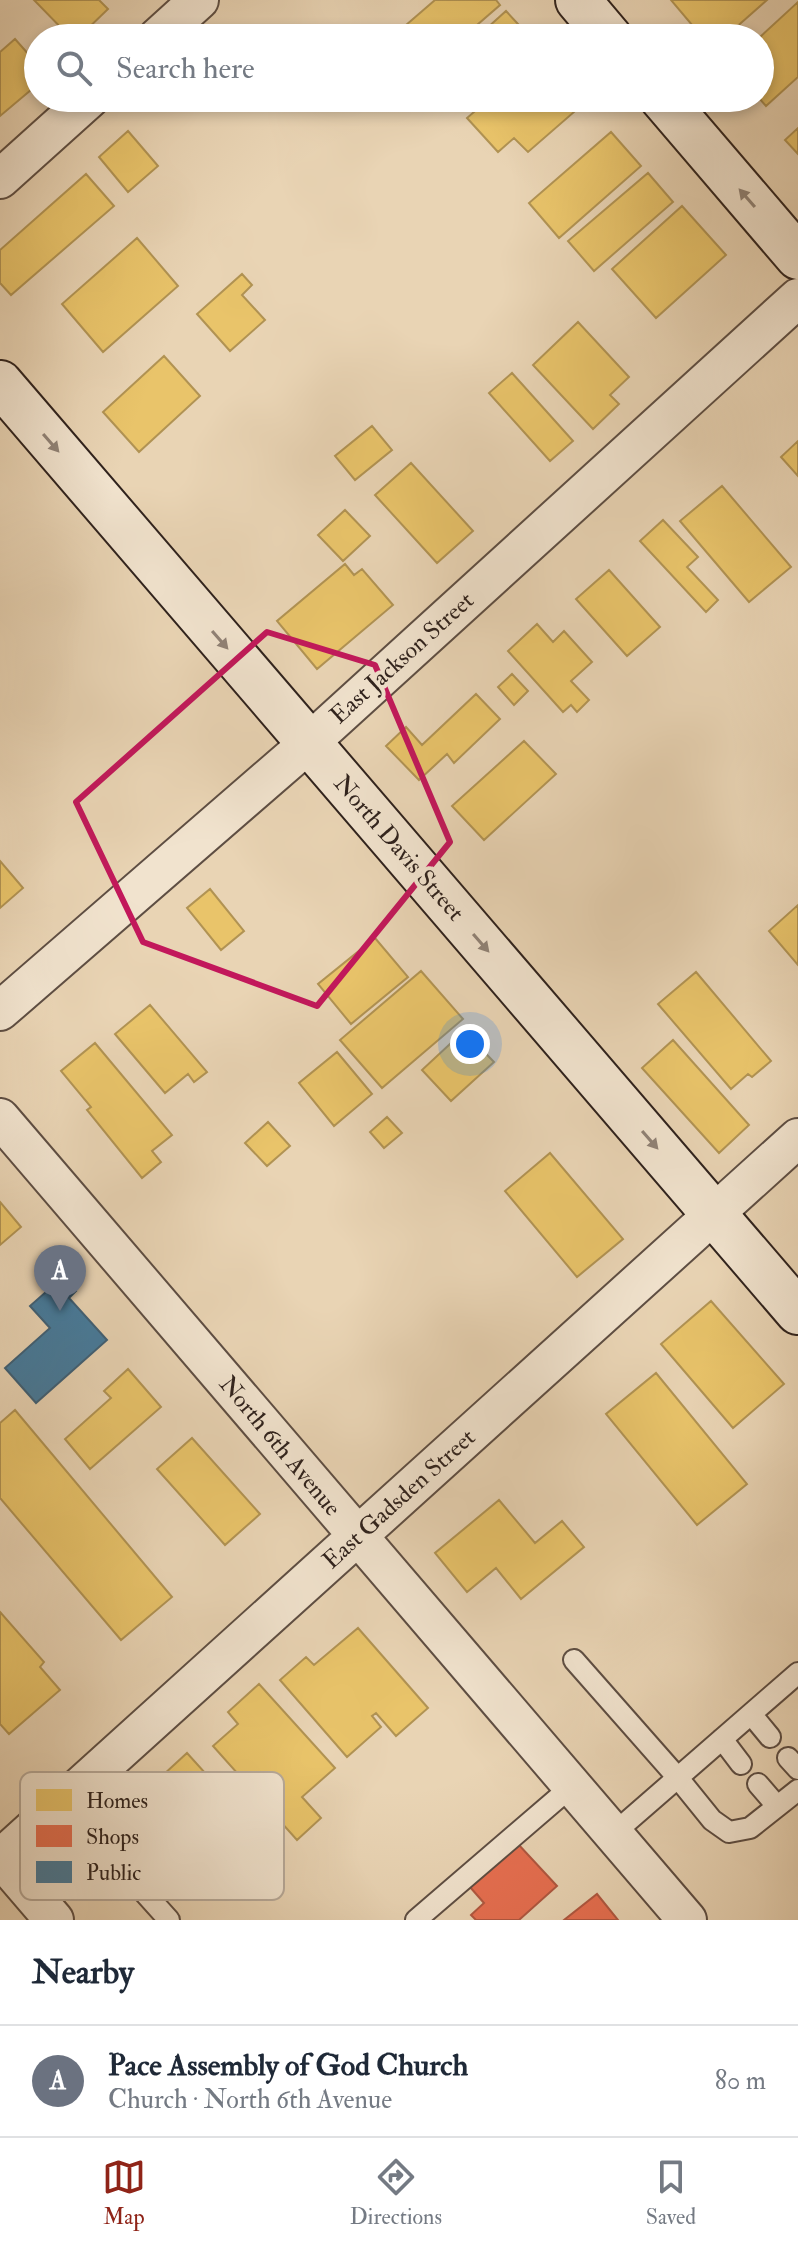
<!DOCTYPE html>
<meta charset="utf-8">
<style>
:root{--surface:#fff;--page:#f2f2f3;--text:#1f2937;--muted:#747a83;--line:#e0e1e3;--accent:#8f2418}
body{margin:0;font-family:"IM FELL Double Pica",serif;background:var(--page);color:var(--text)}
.you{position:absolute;left:470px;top:1044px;width:28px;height:28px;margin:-20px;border:6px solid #fff;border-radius:50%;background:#1a73e8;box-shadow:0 0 0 12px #1a73e833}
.badge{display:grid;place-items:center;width:52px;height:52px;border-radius:50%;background:var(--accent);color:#fff;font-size:26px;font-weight:700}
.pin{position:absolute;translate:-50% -66px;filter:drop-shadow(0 2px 4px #0008)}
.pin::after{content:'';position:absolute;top:42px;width:28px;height:24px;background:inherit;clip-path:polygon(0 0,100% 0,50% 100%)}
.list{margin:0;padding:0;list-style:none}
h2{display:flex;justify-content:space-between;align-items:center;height:104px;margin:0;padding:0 32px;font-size:34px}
h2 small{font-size:26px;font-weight:400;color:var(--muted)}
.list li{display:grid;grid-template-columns:52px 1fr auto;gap:24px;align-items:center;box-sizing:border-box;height:112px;padding:0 32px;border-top:2px solid var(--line)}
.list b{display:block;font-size:30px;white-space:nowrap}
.list p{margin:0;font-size:26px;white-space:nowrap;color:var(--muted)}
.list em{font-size:26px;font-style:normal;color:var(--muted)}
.icon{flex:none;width:44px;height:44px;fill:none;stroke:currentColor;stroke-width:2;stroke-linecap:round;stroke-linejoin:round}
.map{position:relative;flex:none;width:798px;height:1920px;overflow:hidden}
.search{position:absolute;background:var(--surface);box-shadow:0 4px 12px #0003;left:24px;right:24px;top:24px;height:88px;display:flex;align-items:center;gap:20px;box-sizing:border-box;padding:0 28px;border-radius:44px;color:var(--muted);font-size:30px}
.sheet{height:216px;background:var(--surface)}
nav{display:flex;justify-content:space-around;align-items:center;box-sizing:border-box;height:112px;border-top:2px solid var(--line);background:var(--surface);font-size:22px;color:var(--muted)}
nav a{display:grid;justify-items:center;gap:4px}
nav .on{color:var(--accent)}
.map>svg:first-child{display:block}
.homes{fill:#e9c46a;stroke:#b19353;stroke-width:2}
.shops{fill:#e76f51;stroke:#b05841;stroke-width:2}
.public{fill:#457b9d;stroke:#3e6077;stroke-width:2}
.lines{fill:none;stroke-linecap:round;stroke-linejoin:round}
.service-casing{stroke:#5e4e43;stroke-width:24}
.minor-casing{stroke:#5e4e43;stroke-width:42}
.secondary-casing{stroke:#2f221d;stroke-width:48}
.service{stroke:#f1e3ce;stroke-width:20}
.minor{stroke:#f1e3ce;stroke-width:38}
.secondary{stroke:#f1e3ce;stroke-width:44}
.oneway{fill:#908276}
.marked{fill:none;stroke:#c2185b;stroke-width:6;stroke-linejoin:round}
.labels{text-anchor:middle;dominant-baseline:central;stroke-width:8;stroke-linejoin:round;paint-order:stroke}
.street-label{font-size:24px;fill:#2f221d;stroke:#f1e3ce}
.key{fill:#f1e3ce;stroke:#b7a999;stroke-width:2}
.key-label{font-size:22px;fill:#2f221d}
</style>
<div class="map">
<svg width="798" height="1920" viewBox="0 0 798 1920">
<rect width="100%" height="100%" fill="#e9d4b4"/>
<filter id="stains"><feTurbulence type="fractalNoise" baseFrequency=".0025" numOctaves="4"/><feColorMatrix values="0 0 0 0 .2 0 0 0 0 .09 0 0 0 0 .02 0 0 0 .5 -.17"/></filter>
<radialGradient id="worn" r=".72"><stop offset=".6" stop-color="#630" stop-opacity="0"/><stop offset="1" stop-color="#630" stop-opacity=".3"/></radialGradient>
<path class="homes" d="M34,0H99L108,9L78,38H71Z
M435,0H496L500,5L462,38H391Z
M671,0H767L724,38H703Z
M798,2V77L766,106L759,98V38Z
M506,11L531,38H476Z
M15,39L38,65V84L0,116V52Z
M490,98H562L574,112L528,152L514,138L498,152L467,118Z
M798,128V154L785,140Z
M128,131L158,166L128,192L99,157Z
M611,132L641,166L559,238L529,203Z
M648,173L673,202L594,271L568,241Z
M86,174L114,206L11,295L0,283V250Z
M682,206L726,255L656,318L612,269Z
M137,238L178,286L103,352L62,304Z
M242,274L252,285L242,295L265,320L230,351L197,314Z
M578,322L629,377L610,395L619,404L593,429L533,365Z
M164,356L200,396L139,452L103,412Z
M512,373L573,441L550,461L489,393Z
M372,426L392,450L355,480L335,456Z
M798,441V476L781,457Z
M411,463L473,531L437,563L375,495Z
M722,486L791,567L749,602L680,521Z
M345,510L370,536L343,561L318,535Z
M663,520L698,557L687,567L718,600L706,612L640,541Z
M345,564L354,575L362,569L393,605L317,669L277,621Z
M609,570L660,627L627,656L576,599Z
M537,624L553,642L564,631L592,662L571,681L589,700L577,712L571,705L563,712L508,651Z
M512,674L528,691L514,705L498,687Z
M476,694L500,719L454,763L447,754L419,780L386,746L406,727L422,745Z
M524,741L556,774L484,840L452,806Z
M0,861L23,888L0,908Z
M210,889L244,931L221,950L187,908Z
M798,905V965L769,931Z
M375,938L408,977L351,1024L318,984Z
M421,971L463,1019L382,1088L340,1040Z
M696,972L771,1061L752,1077L748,1074L731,1089L658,1004Z
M150,1005L207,1072L194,1082L188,1074L165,1093L115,1034Z
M464,1031L494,1062L451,1101L422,1070Z
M673,1040L749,1125L719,1153L642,1068Z
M95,1043L172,1135L152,1151L161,1162L142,1178L87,1110L91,1107L61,1071Z
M337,1052L372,1094L334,1126L299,1083Z
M387,1117L402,1133L384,1148L370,1132Z
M268,1122L290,1146L267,1166L245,1143Z
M550,1153L623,1239L577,1277L505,1191Z
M0,1202L21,1227L0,1245Z
M711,1301L784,1384L733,1428L661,1344Z
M128,1369L161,1407L90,1469L65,1439L111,1398L104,1391Z
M656,1373L747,1484L697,1525L606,1414Z
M15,1410L172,1597L121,1640L0,1498V1423Z
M192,1438L260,1514L225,1545L157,1469Z
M499,1500L535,1543L562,1521L584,1547L521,1599L496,1568L467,1592L435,1553Z
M0,1612L44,1662L40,1667L60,1690L9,1734L0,1724Z
M358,1628L428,1708L396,1736L376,1713L372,1716L381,1727L347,1757L280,1680L306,1657L314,1665Z
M259,1684L335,1768L302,1797L321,1818L297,1840L213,1746L238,1724L228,1712Z
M187,1753L244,1816L226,1832L238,1846L205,1875L137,1799Z"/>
<path class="shops" d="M518,1844L557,1886L519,1920H476L471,1915L484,1903L470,1887Z
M597,1894L618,1920H564Z"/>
<path class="public" d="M63,1277L76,1291L69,1298L107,1340L36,1403L5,1368L50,1328L30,1306Z"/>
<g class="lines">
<defs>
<path id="service" d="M574,1660L678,1778L712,1820L729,1832L750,1828L798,1790
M751,1714L770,1737
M722,1739L741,1764
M788,1758L798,1769
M758,1784L777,1806
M63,1802L169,1920
M613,1834L798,1673
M416,1920L572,1786"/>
<path id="minor" d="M157,38L199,0
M0,179L90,98
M0,1011L309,743L798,298
M0,1118L687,1920
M0,1857L54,1920
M0,1859L798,1138"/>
<path id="secondary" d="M578,0L610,38
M662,98L798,257
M0,383L798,1312"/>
</defs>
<use href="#service" class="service-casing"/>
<use href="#minor" class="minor-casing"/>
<use href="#secondary" class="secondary-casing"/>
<use href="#service" class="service"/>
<use href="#minor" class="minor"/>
<use href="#secondary" class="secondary"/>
</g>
<defs><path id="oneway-solid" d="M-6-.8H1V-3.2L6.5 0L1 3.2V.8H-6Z" transform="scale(2)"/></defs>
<g class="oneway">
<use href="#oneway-solid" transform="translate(747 198) rotate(-131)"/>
<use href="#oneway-solid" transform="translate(51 443) rotate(49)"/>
<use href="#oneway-solid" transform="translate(220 640) rotate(49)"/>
<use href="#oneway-solid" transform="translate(481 943) rotate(49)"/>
<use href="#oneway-solid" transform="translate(650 1140) rotate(49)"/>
</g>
<path class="marked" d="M267,632L375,665L450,842L317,1006L143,942L76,802Z"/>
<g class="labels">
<g class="street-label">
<text transform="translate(402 658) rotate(-42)">East Jackson Street</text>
<text transform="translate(399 848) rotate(49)">North Davis Street</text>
<text transform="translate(280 1446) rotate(50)">North 6th Avenue</text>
<text transform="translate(399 1499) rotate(-42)">East Gadsden Street</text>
</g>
</g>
<rect x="20" y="1772" width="264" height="128" rx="12" class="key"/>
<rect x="36" y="1789" width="36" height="22" fill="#e9c46a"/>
<rect x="36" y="1825" width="36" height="22" fill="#e76f51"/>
<rect x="36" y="1861" width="36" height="22" fill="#457b9d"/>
<g class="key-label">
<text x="86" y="1808">Homes</text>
<text x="86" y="1844">Shops</text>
<text x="86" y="1880">Public</text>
</g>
<rect width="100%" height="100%" filter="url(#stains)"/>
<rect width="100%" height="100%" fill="url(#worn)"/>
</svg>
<div class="you"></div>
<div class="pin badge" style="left:60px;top:1311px;background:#6b7280">A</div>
<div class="search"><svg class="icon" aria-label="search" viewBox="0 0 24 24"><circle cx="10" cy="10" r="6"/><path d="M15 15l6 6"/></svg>Search here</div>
</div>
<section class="sheet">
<h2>Nearby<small></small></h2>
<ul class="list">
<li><span class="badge" style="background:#6b7280">A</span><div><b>Pace Assembly of God Church</b><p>Church · North 6th Avenue</p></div><em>80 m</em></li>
</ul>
</section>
<nav>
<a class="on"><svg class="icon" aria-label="map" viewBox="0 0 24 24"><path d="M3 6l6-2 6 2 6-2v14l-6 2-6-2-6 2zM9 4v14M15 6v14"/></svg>Map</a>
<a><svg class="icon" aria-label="directions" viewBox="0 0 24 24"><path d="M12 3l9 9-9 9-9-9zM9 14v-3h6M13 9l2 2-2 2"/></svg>Directions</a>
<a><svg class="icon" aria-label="saved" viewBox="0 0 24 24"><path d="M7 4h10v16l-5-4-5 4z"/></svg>Saved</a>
</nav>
